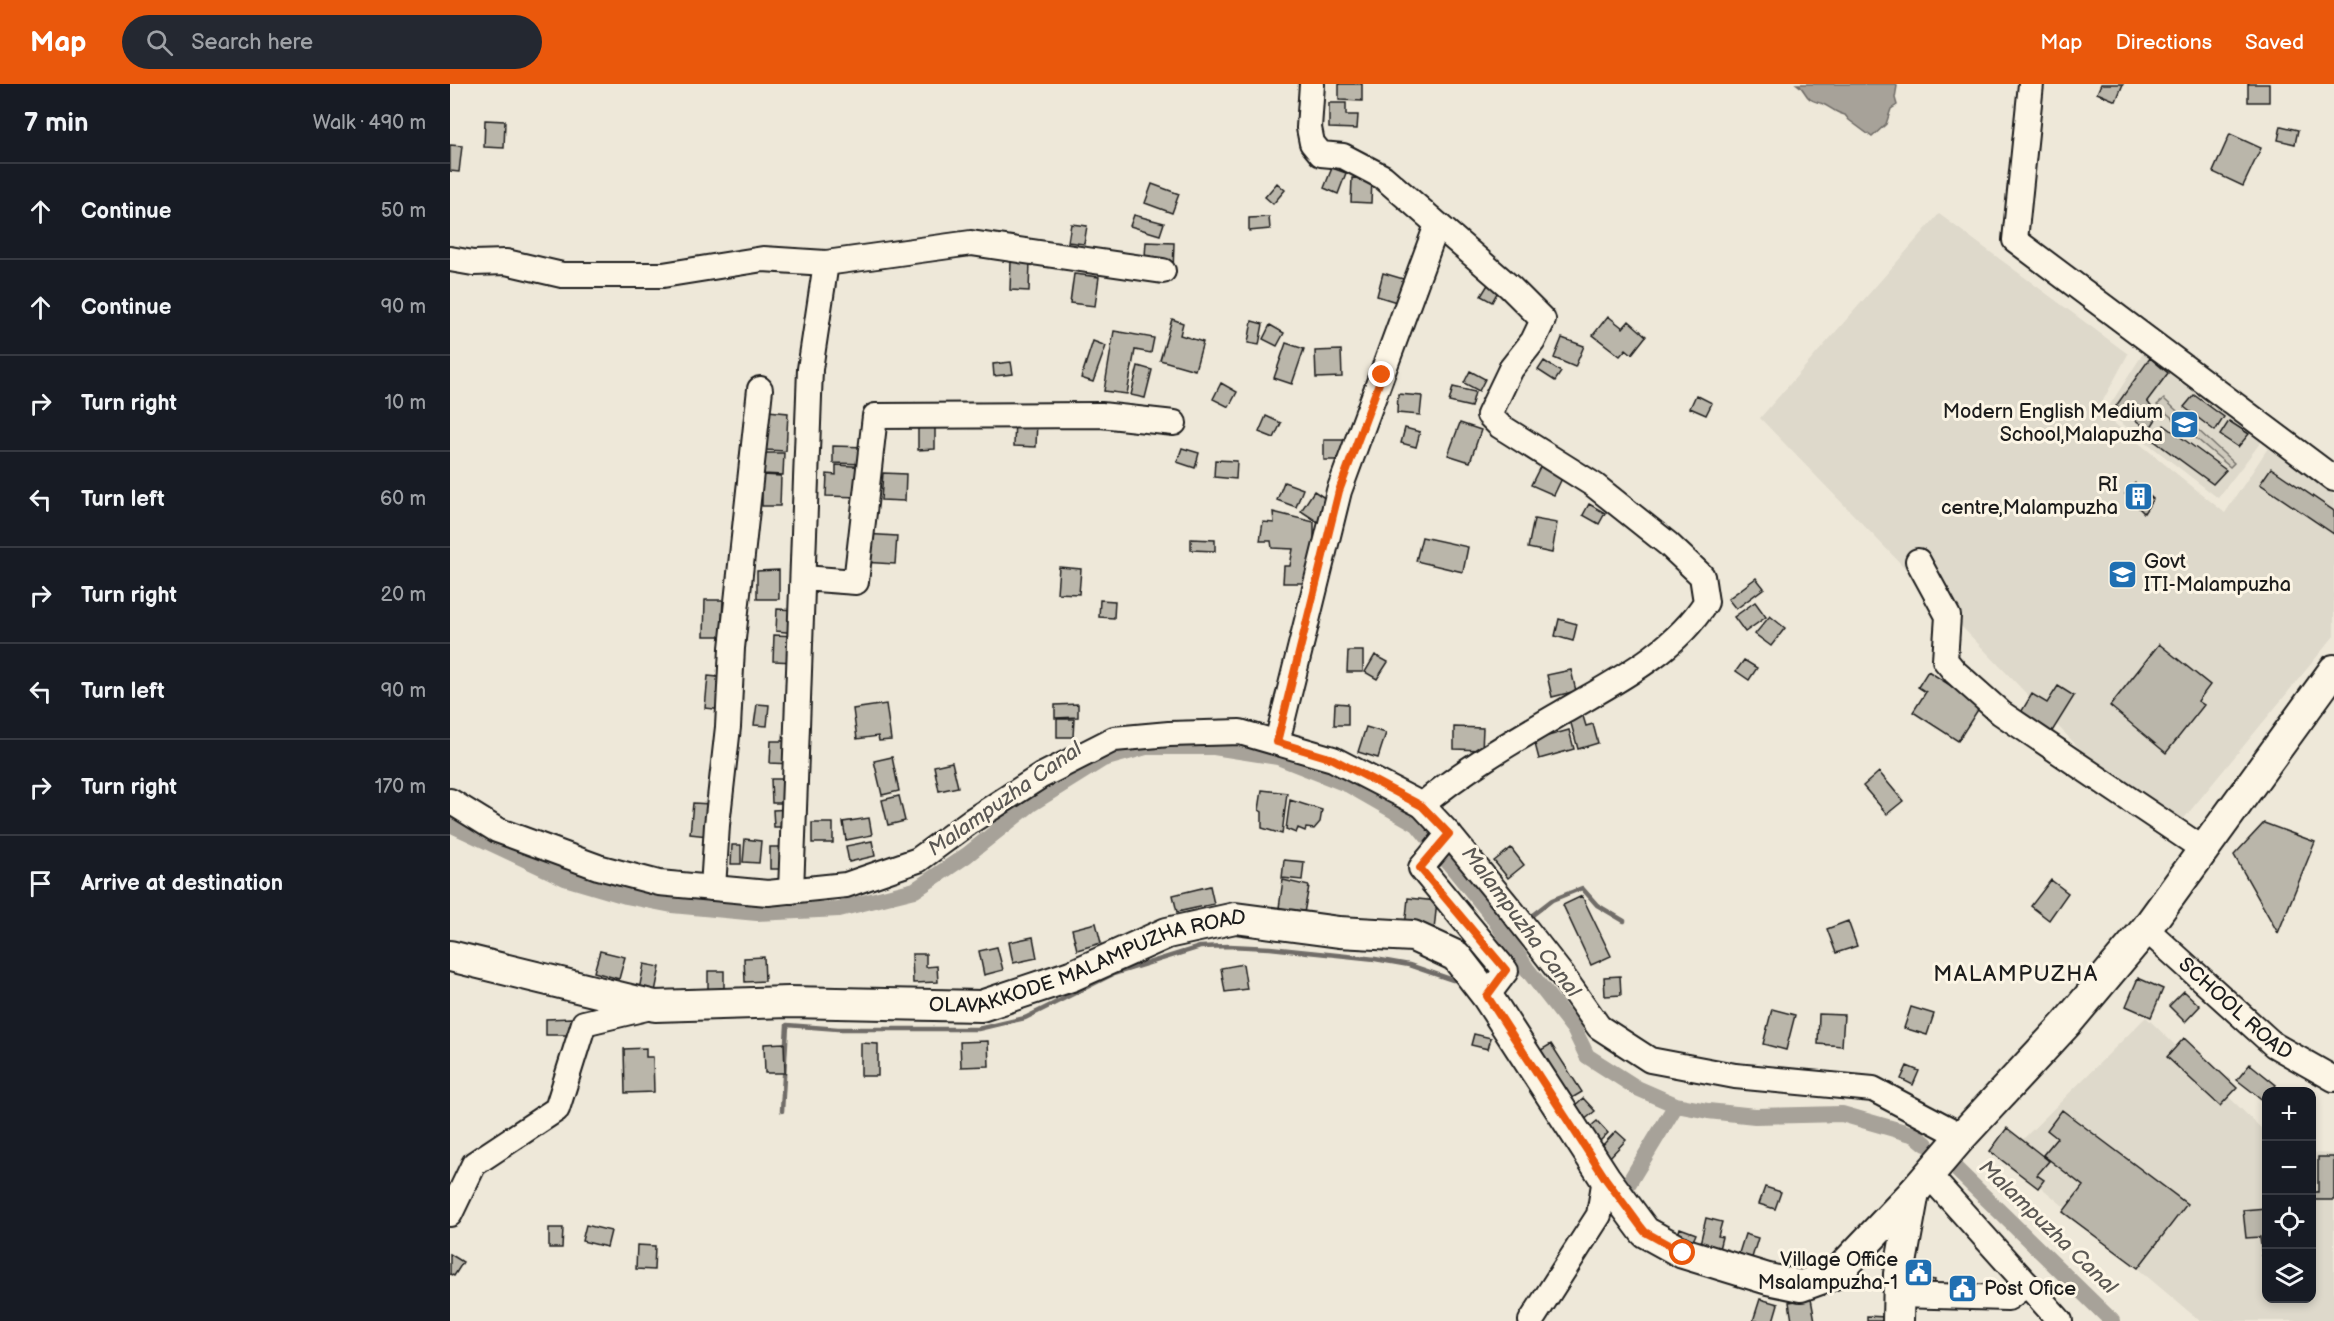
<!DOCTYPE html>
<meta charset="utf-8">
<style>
:root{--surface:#171b24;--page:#242831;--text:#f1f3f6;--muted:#9ea1a6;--line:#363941;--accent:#ea580c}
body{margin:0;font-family:"Balsamiq Sans",sans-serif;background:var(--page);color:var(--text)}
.controls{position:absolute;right:18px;bottom:18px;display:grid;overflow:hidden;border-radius:12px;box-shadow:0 3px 9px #0003}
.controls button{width:54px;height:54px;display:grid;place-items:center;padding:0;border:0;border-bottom:2px solid var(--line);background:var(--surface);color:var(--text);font:30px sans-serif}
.stop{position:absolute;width:18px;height:18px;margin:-14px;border:4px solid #ea580c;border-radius:50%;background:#fff}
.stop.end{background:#ea580c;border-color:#fff;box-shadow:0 2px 6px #0008}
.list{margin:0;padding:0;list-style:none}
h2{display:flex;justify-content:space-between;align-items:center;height:78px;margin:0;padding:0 24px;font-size:26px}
h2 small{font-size:20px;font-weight:400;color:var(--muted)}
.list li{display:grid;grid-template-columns:39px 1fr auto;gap:18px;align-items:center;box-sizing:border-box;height:96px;padding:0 24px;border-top:2px solid var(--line)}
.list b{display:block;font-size:22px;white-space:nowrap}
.list em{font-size:20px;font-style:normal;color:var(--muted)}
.icon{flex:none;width:33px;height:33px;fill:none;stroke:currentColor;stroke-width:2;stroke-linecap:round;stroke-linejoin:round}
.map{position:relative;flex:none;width:1884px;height:1237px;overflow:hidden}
header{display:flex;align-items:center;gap:36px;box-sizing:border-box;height:84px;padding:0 30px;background:var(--accent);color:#fff}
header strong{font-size:28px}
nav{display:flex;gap:33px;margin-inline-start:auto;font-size:21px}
.search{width:420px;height:54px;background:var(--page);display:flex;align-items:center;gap:15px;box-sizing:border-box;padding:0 21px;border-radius:33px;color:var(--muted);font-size:22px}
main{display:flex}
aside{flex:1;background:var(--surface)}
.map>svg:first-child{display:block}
.built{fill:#ded9cb}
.green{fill:#cfcabd;stroke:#76736c;stroke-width:1.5}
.water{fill:#a7a299;stroke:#6f6c67;stroke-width:1.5}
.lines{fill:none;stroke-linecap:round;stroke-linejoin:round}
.stream{stroke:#6f6c67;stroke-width:4.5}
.canal{stroke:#a7a299;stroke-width:16}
.building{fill:#bab6aa;stroke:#1c1c1c;stroke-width:1.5}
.minor-casing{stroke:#1c1c1c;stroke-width:28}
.major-casing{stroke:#1c1c1c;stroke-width:34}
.minor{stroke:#fcf5e5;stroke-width:24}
.major{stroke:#fcf5e5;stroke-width:30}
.route{stroke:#ea580c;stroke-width:8}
.labels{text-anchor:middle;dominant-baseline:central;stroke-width:6;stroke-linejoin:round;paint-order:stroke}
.poi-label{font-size:20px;fill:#1c1c1c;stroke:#fcf5e5;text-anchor:end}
.street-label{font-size:20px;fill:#1c1c1c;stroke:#fcf5e5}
.water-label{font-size:21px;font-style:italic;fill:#5b5854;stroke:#fcf5e5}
.quarter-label{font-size:22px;letter-spacing:1.5px;fill:#1c1c1c;stroke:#fcf5e5}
</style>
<header>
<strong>Map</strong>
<div class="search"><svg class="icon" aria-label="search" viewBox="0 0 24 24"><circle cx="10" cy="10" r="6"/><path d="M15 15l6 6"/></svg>Search here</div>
<nav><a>Map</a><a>Directions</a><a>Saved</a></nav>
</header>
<main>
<aside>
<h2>7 min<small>Walk · 490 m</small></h2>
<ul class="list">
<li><svg class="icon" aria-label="ahead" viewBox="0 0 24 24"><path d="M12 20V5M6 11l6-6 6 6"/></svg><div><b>Continue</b></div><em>50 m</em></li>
<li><svg class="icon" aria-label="ahead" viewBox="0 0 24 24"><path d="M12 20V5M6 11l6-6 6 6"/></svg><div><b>Continue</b></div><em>90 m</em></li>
<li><svg class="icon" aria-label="right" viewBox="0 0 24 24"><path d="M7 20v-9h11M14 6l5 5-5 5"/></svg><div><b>Turn right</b></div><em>10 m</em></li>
<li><svg class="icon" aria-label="left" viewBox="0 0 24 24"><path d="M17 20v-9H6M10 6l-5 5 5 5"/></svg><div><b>Turn left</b></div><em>60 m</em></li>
<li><svg class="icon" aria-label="right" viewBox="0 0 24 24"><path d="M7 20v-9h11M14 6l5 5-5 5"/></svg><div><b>Turn right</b></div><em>20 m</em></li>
<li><svg class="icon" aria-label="left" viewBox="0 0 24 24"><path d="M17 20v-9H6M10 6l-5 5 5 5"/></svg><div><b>Turn left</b></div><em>90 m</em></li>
<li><svg class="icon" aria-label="right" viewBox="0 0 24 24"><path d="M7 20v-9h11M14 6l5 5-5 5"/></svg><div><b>Turn right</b></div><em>170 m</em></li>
<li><svg class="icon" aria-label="arrive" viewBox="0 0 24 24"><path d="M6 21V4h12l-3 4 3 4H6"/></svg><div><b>Arrive at destination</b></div></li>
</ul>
</aside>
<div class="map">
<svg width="1884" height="1237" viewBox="0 0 1884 1237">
<rect width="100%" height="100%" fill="#eee8d9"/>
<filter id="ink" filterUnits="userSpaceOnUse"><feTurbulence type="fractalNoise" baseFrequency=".0167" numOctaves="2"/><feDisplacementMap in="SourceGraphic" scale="12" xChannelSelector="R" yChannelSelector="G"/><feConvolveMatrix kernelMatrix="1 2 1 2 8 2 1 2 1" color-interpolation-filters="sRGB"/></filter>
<g filter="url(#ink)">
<path class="built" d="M1489,130L1678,270L1648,326L1775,429L1818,364L1884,411V552L1717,755L1310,334Z
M1696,265L1814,354L1768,414L1656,327Z
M1696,933L1816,1049V1214H1862V1069L1884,1070V1237H1750L1555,1073Z"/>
<path class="green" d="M1714,315L1784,379L1780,383L1707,321Z"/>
<path class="water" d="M1347,0H1446L1447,2L1445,14L1447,21L1441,25L1436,40L1422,53L1399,36L1395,31C1385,29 1382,24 1373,20C1368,18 1364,18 1360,15C1354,10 1354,4 1347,0Z"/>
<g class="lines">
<path class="stream" d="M1080,833L1102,816L1132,804L1147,821L1174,837
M1059,869L1066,859L1059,850L1061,848
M332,1027L337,941L388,945H528L575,934L663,890L750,863L779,862L820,864L925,875L959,881L1003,896H1008"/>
<path class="canal" d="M0,740L115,794L176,812L222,821L307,829L389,825L465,806L517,771L581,720L653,675L696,663H764L828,673L899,701L967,740L1043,833L1077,885L1124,945L1137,972L1187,1004L1226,1021L1258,1027L1305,1032L1392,1030L1465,1051L1476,1060
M1503,1082L1662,1237
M1174,1107L1226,1021"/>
</g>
<path class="building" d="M889,0H912V17L889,16Z
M1651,0H1673L1666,17L1647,9Z
M1798,0H1819V18H1798Z
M879,19H896V31H908L907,45L879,44Z
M35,36L55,37L54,64L34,63Z
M1831,42L1848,46L1845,60L1828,56Z
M1780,50L1811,64L1793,102L1763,88Z
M0,61L12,62L9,88L0,87Z
M882,84L896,89L888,110L874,104Z
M902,94L922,95L921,119L901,118Z
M827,99L835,106L823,120L815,113Z
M702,100L729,110L722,129L695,119Z
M684,131L714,139L710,151L680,142Z
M819,133L820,145L799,147V134Z
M621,140L637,142L634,160L618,158Z
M696,158L724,159L723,188L694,186Z
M561,177L580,178L579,207L560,206Z
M933,189L960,197L953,220L927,212Z
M624,190L649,193L645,222L620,219Z
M1042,194L1052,200L1042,218L1031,212Z
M1158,232L1173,244L1179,237L1196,252L1182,270L1176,265L1170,272L1143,251Z
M722,235L733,239L730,251L753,258L745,286L710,276Z
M802,237L813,240L809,261L798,259Z
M820,241L834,249L827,262L813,255Z
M664,247L704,254L701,269L685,266L677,310L654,307Z
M1112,254L1134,262L1125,283L1104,274Z
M643,257L656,262L643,298L631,294Z
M836,259L854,265L842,300L824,294Z
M891,266L892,293L866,294L865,267Z
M1700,274L1718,289L1697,317L1708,332L1699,346L1666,322Z
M1094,277L1111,288L1105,297L1088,286Z
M561,278L563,290L544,292L543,280Z
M688,282L702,286L695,314L681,311Z
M1020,287L1035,295L1029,307L1014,299Z
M771,299L787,308L779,323L763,315Z
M1003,303L1025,308L1021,323L999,318Z
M948,310L972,312L970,331L947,329Z
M1246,311L1262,319L1256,331L1240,324Z
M1744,311L1774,333L1765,347L1734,323Z
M318,327L338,329L336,367L315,366Z
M816,332L831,339L824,354L809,348Z
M565,334L587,335L586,363L564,362Z
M468,337H485V365L468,366Z
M1779,337L1799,350L1788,363L1770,351Z
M1010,339L1031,346L1020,378L998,371Z
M1714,341L1776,386L1763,400L1703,356Z
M955,344L970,348L966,363L951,359Z
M874,356H896V376H874Z
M383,362L417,363V380L383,379Z
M732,364L749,369L745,384L727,378Z
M314,369H334L333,391L313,390Z
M765,376L787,377L786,395L764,393Z
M1093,377L1115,388L1104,411L1081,401Z
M386,381L419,383L410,413L376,412L377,390L386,391Z
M1821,384L1884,427V450L1810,400Z
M433,389L456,390L455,417L431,416Z
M312,391L331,392L330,422H312Z
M834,398L853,405L846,423L827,416Z
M1685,399L1703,415L1694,429L1675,410Z
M864,407L887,422L874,442L851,427Z
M1139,420L1155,429L1149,440L1133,431Z
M823,428L864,438V499H833L834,482H840L843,465L822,464L821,457H810L813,438L824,439Z
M1084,435L1107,439L1102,469L1078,464Z
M414,450L447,452L445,480L412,478Z
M972,453L1018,463L1013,488L966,477Z
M741,455L765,456V467L741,466Z
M609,483L631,485L629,510L607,509Z
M329,486V515H307V487Z
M1306,494L1314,504L1286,525L1278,515Z
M255,516H273L271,552H254Z
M650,516L665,517L664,534L649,533Z
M1305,518L1316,533L1295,548L1284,533Z
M327,525L348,526L346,549L326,547Z
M1320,532L1335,544L1321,562L1305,550Z
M1109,535L1127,540L1123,557L1105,552Z
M324,551L347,552L346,578L323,577Z
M1709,560L1760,601L1748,617L1754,621L1716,669L1660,622Z
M898,567H913V588H897Z
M925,571L938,578L927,595L915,588Z
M1294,576L1307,584L1299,596L1286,587Z
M1121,586L1126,607L1102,613L1097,591Z
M1478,587L1531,621L1508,657L1463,628L1476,608L1468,603Z
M258,592L277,594L274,626L255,624Z
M1608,602L1624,612L1601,649L1570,630L1582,610L1597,619Z
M885,619L898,620V641H884Z
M307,620L319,621L317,642L304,641Z
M436,620L441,656L429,657L428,652L407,655L403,625Z
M628,620V633L605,634V621Z
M1132,629L1136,642L1143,640L1148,659L1128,665L1119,632Z
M607,635H624L623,653H607Z
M916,643L936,649L928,674L908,668Z
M1004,643L1033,644L1032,666L1004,665Z
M1119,646L1124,665L1089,675L1084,656Z
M321,657H342V680L320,679Z
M442,673L449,707L432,711L424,677Z
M502,678L508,703L489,707L484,682Z
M1429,688L1453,717L1437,730L1413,702Z
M321,695H339L340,719H322Z
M812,706L837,709L832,750L812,744V728L809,726Z
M449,712L455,737L438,741L432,716Z
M840,716L872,726L870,738L864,745L856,744L855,747L848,744L846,749L836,745Z
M243,719L261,720L258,752L240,750Z
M340,725L341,743H324L323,726Z
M419,734L422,751L396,756L393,738Z
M362,739H383V759H362Z
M1814,739L1865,758L1828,849L1784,771Z
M295,755L311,757L309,779L293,778Z
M422,757L425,772L399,778L396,762Z
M282,761H291V780H281Z
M320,763H337V785H320Z
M1061,764L1074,781L1058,794L1044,777Z
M834,776L854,778L852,796L832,794Z
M833,796L859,802L854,829L829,824Z
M1601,796L1618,809L1599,836L1581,822Z
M760,802L764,820L727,828L723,811Z
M1132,812L1161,872L1141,881L1113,821Z
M958,814L987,817L984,846L955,843Z
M1398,837L1407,862L1386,869L1377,845Z
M646,839L651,859L627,866L622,845Z
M583,853L587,874L563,879L559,858Z
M547,863L553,886L534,891L529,867Z
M150,867L175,873L169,895L144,888Z
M462,870H476V883L487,882L488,898L463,899Z
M314,873L315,897L295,898L294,874Z
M194,880L210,883L205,908L189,906Z
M793,880L797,905L775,908L771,884Z
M258,887H274V912H258Z
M1170,892L1171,911L1155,912L1154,893Z
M1688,894L1713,905L1701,933L1676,922Z
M1734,907L1750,922L1735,938L1719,922Z
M1461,923L1484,930L1477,951L1454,944Z
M1322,925L1345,931L1336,966L1313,960Z
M1369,930L1394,931L1392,962L1368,960Z
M121,934L122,951H96V935Z
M1024,950L1041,954L1038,965L1021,961Z
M1734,954L1787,1004L1770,1022L1717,973Z
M538,957L539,982L511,983L510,958Z
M334,959L335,989H315L314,960Z
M411,959L428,960V992H411Z
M1101,960L1132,1008L1117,1017L1086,969Z
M196,964V973H203L204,1008L175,1009L174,965Z
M1800,980L1826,1001L1821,1008H1816L1814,1017L1787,996Z
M1457,982L1469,987L1463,1001L1451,995Z
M1133,1014L1145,1027L1132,1038L1121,1025Z
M1612,1026L1737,1120L1688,1184L1613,1128L1633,1102L1593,1071L1607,1054L1597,1046Z
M1147,1037L1158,1049L1146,1061L1134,1048Z
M1557,1044L1599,1077L1587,1091L1594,1096L1588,1104L1540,1067Z
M1166,1047L1176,1056L1159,1074L1149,1065Z
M1868,1073H1884V1116H1862V1108H1868Z
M1315,1103L1331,1108L1325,1125L1309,1120Z
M1816,1124V1170L1812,1171L1810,1153L1796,1154L1793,1126Z
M1256,1134L1272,1138L1268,1152L1272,1153L1266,1177L1247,1173Z
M136,1141L161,1147L157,1163L132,1157Z
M99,1144H113L112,1164H99Z
M1230,1144L1246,1150L1242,1159L1227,1154Z
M1295,1150L1308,1154L1301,1177L1284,1185Z
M187,1161L205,1162L204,1186L186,1185Z
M0,1170L13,1178L4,1192L0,1190Z
M1465,1184L1475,1185L1473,1192H1463Z
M1463,1193L1485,1196L1481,1215L1460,1211Z
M1310,1215L1328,1220L1323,1237H1303Z
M1361,1215L1365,1237H1342L1339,1218Z
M1417,1232L1435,1233V1237H1417Z"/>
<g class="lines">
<defs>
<g id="minor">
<path d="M862,0L859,44L862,59L871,70L893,72L933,93L1060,203L1093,236L1083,257L1061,285L1039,331L1050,342L1144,401L1218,460L1252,492L1256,518C1224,569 1164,598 1113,628C1065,656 1014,685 972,721L999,750L1062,827L1112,891L1149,943L1200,976L1285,992L1423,1005L1512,1052"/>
<path d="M1581,0L1565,156L1884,395"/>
<path d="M0,175L23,179L56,178L112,191H213L313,175L376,179L521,159L713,187"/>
<path d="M1468,477L1498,532L1495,576L1505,588L1551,629L1753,765"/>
<path d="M353,494L406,498L425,332L651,331L724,339"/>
<path d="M827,658L889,407L987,141"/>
<path d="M0,717L47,746L148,783L209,799L318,809L396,801L468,776L521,737L591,692L664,655L719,650L790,648L883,675L972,721"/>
<path d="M999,750L971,784L1056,887L1037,912"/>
<path d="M263,804L267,741L278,643L282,564L310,305"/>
<path d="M341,807L360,285L376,179"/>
<path id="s1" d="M1696,845L1824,961L1884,995"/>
<path d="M1478,1090L1610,1237"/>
<path d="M0,1130L24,1080L107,1025L134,939L205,922"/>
<path d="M1448,1211L1558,1214L1577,1200"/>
<path d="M1081,1237L1149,1131L1155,1094"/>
</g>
<g id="major">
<path id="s2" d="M0,872L205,922L339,918L531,922L621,892L717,849L785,834L889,848L963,852L1006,872L1037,912L1155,1094L1195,1148L1233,1169L1318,1195L1351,1202L1387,1189L1464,1108L1512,1052L1617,939L1696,845L1884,586"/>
<path d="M1448,1237L1449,1190L1464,1108"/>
</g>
</defs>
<use href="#minor" class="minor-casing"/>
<use href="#major" class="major-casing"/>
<use href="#minor" class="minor"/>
<use href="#major" class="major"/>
</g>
</g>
<g class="lines" filter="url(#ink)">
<path class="route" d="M932,291L889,407L827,658L883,675L972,722L999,750L970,784L1056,886L1037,912L1155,1094L1191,1143L1195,1148L1233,1169"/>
</g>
<defs>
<symbol id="school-square" viewBox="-11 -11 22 22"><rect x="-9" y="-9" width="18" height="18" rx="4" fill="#1f6fb2" stroke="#fcf5e5"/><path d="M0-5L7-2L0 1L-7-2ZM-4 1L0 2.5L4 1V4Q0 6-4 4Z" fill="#fff"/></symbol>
<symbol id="building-square" viewBox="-11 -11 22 22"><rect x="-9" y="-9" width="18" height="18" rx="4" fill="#1f6fb2" stroke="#fcf5e5"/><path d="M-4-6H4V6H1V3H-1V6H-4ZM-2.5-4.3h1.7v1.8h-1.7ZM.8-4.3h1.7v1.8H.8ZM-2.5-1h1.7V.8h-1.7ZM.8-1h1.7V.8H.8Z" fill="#fff"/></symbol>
<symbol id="university-square" viewBox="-11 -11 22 22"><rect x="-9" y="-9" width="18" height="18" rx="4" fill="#1f6fb2" stroke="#fcf5e5"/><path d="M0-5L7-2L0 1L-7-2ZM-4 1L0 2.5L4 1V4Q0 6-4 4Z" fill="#fff"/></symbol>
<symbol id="civic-square" viewBox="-11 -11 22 22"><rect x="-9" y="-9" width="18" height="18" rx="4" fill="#1f6fb2" stroke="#fcf5e5"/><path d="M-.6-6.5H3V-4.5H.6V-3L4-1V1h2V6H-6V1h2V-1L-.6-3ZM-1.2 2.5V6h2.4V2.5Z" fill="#fff"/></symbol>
</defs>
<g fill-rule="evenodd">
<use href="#school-square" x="1718" y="324" width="33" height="33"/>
<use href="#building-square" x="1672" y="396" width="33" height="33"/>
<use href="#university-square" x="1656" y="474" width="33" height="33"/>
<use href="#civic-square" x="1452" y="1172" width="33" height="33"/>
<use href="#civic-square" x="1496" y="1188" width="33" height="33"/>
</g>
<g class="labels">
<g class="poi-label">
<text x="1713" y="328">Modern English Medium<tspan x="1713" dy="23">School,Malapuzha</tspan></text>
<text x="1668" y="401">RI<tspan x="1668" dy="23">centre,Malampuzha</tspan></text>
<text x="1694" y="478" text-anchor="start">Govt<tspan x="1694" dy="23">ITI-Malampuzha</tspan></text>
<text x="1448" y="1176">Village Office<tspan x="1448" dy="23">Msalampuzha-1</tspan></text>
<text x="1534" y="1205" text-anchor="start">Post Ofice</text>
</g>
<g class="street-label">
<text stroke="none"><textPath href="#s2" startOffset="651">OLAVAKKODE MALAMPUZHA ROAD</textPath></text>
<text stroke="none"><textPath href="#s1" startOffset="120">SCHOOL ROAD</textPath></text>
</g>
<g class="water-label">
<text transform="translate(555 715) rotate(-35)">Malampuzha Canal</text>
<text transform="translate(1071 838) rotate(53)">Malampuzha Canal</text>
<text transform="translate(1598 1143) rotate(44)">Malampuzha Canal</text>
</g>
<g class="quarter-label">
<text x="1566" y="890">MALAMPUZHA</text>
</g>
</g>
</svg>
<div class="controls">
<button>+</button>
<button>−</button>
<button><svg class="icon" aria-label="locate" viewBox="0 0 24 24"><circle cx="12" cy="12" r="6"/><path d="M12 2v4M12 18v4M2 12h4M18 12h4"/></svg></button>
<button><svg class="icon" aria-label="layers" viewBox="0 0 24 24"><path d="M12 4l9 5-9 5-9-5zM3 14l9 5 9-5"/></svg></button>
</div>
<div class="stop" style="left:1233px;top:1169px"></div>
<div class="stop end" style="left:932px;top:291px"></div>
</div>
</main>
